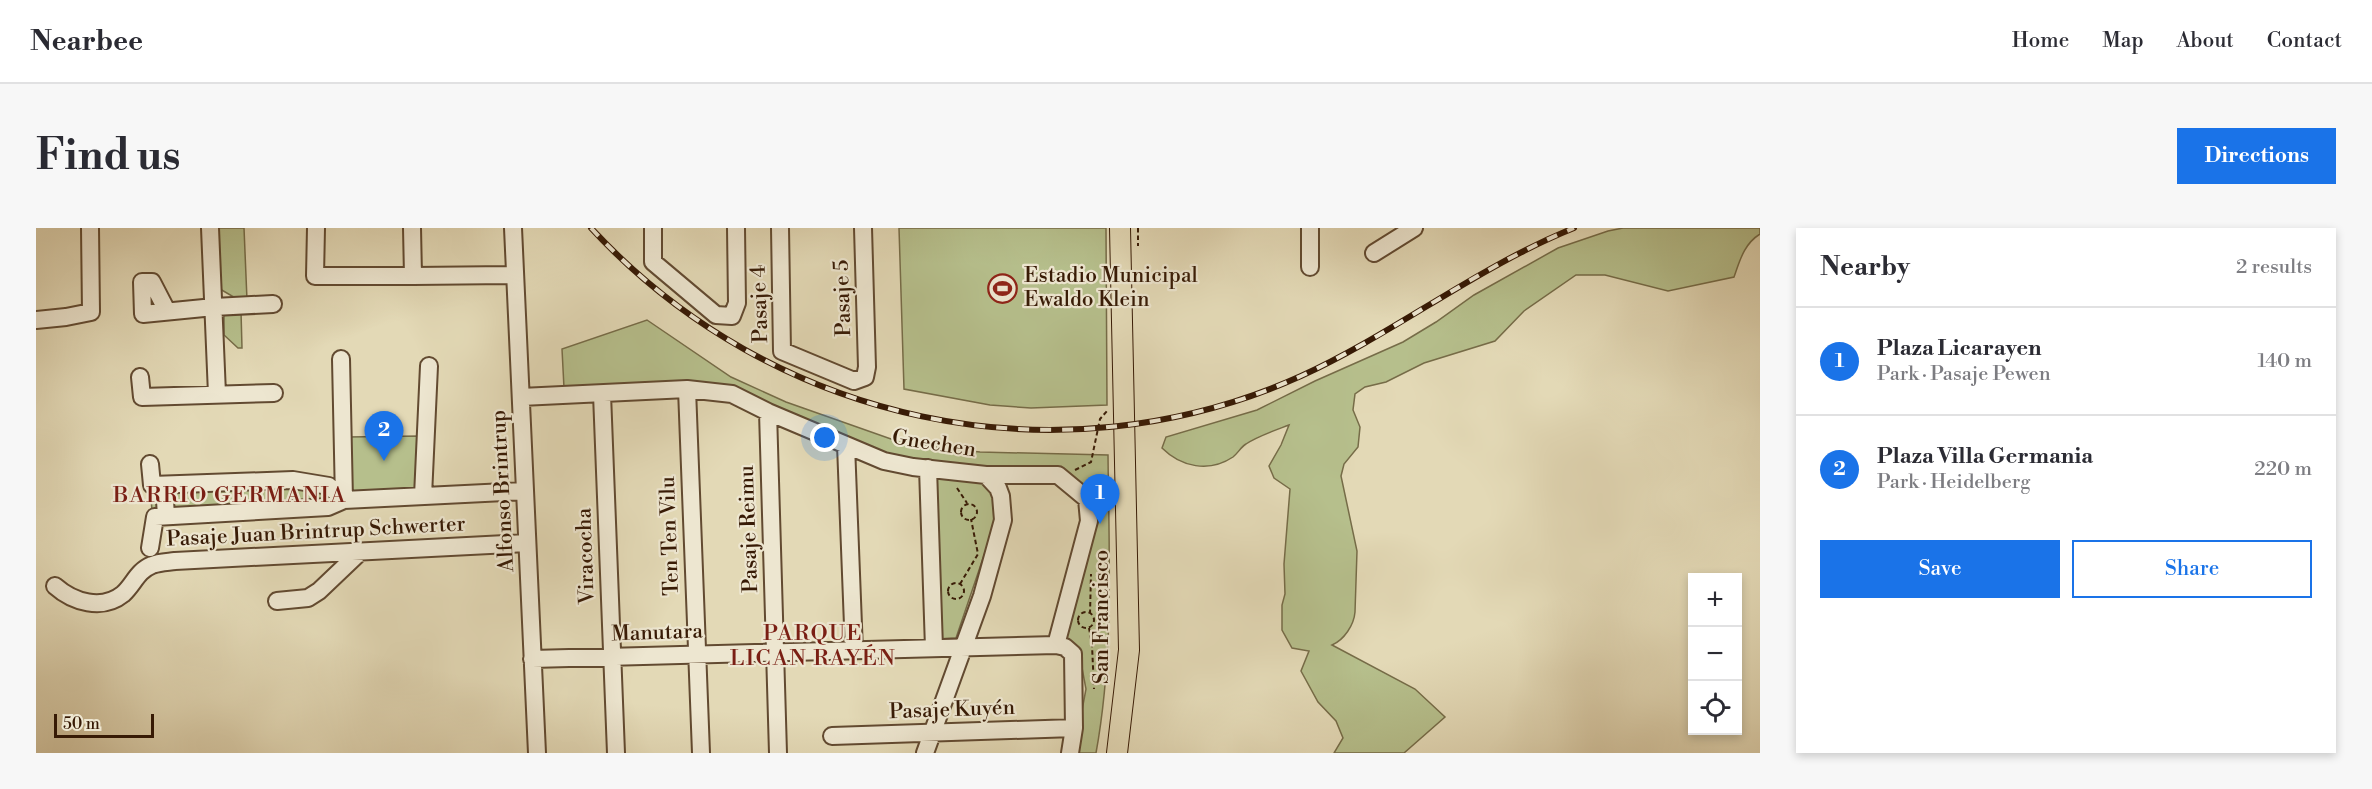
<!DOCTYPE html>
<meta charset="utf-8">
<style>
:root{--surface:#fff;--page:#f7f7f7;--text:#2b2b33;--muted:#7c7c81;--line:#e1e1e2;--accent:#1a73e8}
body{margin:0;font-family:"Libre Bodoni",serif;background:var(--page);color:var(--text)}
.controls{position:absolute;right:18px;bottom:18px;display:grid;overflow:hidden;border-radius:0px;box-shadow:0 3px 9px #0003}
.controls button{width:54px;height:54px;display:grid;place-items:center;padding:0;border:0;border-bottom:2px solid var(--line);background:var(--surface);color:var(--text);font:30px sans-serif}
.scale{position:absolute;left:18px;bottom:15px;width:100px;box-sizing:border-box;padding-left:6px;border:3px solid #371a05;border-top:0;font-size:16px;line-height:21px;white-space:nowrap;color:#371a05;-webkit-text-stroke:4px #ede6d0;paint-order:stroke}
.you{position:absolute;left:789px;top:210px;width:21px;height:21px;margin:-15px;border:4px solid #fff;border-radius:50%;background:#1a73e8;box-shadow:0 0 0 9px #1a73e833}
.badge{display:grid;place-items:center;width:39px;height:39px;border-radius:50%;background:var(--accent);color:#fff;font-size:20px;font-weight:700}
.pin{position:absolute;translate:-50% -50px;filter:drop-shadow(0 2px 3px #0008)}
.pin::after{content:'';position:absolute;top:32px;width:21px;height:18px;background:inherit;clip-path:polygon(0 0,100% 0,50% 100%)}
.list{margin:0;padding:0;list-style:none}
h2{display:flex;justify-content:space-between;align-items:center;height:78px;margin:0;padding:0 24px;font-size:26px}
h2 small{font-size:20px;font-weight:400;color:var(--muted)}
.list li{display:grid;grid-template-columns:39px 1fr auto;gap:18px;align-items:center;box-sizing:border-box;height:108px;padding:0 24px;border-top:2px solid var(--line)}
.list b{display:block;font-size:22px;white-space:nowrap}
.list p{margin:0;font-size:20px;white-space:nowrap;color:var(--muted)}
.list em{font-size:20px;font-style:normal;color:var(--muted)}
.actions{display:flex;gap:12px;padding:18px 24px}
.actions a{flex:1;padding:14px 0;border:2px solid var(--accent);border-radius:0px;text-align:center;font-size:21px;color:var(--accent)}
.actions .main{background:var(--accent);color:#fff}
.icon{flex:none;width:33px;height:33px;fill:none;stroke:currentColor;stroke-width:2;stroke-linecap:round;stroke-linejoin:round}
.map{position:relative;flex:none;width:1724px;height:525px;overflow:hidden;border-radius:0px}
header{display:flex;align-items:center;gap:36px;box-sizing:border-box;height:84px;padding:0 30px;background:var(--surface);border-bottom:2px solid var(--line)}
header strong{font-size:28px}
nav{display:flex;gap:33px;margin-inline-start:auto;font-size:21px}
.intro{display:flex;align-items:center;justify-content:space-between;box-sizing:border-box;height:144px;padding:0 36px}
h1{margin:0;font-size:42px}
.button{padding:15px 27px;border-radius:0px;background:var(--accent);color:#fff;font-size:21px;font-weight:700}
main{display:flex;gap:36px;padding:0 36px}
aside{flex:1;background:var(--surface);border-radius:0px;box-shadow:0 3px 9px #0003}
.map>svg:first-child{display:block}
.green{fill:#b6bf8c;stroke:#766c48;stroke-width:1.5}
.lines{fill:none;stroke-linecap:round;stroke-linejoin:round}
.minor-casing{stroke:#624a31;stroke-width:20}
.major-casing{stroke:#371a05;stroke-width:22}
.path{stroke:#371a05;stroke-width:2;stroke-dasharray:4.5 3;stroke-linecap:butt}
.minor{stroke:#ede6d0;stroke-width:16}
.major{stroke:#e3d9b6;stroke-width:20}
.rail-casing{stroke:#371a05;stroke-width:6}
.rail{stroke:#ede6d0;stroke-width:4;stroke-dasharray:11;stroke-linecap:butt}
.labels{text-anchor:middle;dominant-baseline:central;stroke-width:4.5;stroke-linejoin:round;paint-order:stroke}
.poi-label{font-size:21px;fill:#371a05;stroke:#ede6d0;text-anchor:start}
.street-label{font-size:21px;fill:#371a05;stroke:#ede6d0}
.neighbourhood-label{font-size:22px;letter-spacing:1.5px;fill:#7a1f14;stroke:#ede6d0}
</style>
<header>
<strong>Nearbee</strong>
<nav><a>Home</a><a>Map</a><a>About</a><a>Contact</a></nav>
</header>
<div class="intro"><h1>Find us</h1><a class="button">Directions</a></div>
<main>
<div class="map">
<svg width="1724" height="525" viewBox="0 0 1724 525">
<rect width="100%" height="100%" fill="#e3d9b6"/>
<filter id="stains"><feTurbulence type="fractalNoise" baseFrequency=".00333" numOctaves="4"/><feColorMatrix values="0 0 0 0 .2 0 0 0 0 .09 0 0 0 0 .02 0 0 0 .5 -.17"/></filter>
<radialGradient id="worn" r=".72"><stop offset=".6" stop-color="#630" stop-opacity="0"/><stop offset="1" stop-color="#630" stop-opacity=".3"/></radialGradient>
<path class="green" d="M180,0H208L211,72L201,71L184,61Z
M863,0H1070L1071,177L995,180L954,177L868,161Z
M1587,0H1724V6C1708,16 1704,32 1698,49L1632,63L1569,47H1540L1488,83L1459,113L1388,135L1350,154L1329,159L1319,166L1317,182L1324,199L1322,219L1308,236L1305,248L1321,323L1319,384C1318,397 1308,412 1296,417L1379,461L1409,489L1368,525H1298L1307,510L1300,493L1282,474L1265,443L1273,423L1256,420L1246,402V377L1249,366L1248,336L1254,261L1238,250L1233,238L1245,217L1253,197C1240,202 1222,208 1210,216C1205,219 1202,225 1197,229C1173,245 1145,239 1126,220L1130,209L1221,182L1279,153L1367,114L1400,94L1438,67L1522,20L1572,3Z
M205,83L206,120H202L188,107V85Z
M611,92L695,149L750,174L855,211L898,219L944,224L1072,227C1073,327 1078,426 1060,525H1038L1050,461L1043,424L1029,411L1059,282L1031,246L945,242L851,228L685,161L528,160L526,121Z
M383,208V257L378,266L321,268L313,259L311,209Z
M903,249L947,254C958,266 961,276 960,292L920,410L902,411L895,253Z
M258,256L289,261L290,273L116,284L115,268L126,266L131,260Z"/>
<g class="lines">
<defs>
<path id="minor" d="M174,0L181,166
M280,0L279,48H377
M376,0L377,48L479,47
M477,0L501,525
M617,0V34L680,87L696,88L701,75L700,0
M744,0L746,123L818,153L829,149L831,139L827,0
M1274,0V39
M1338,25L1378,0
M131,83L116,54H106L107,86L178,79L237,76
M0,92L30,89L55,84L54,0
M305,131L308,272
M104,149L106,169L238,165
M651,161L665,525
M566,166L580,525
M485,169L651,161L696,166L732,184L848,233L877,239L950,247L962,260L965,268L967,292L946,368L889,525
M732,184L742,525
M810,217L818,423
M114,236L116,257L257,252L293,258L308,272
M892,240L898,420
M950,247H1022L1051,271L1053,293L1020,417L1029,419L1037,426L1038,500L1034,525
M128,257L130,288
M387,268L393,138
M114,320L119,289L292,279L308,272L489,263
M19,358C37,374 66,383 87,366C98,356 101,343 116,337C123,334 132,334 139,333L491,315
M241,373L272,370L283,363L324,324
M496,431L1020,417
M796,508L1038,500"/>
<path id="major" d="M1081,525L1093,422L1084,0"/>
</defs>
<use href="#minor" class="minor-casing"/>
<use href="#major" class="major-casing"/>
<path class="path" d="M1102,0V18
M1039,242L1055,234L1064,191L1071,183
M921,260L931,275
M925 284a8 8 0 1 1 16 0a8 8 0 1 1-16 0Z
M912 363a8 8 0 1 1 16 0a8 8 0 1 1-16 0Z
M924,356L942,326L935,291
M1042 392a8 8 0 1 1 16 0a8 8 0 1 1-16 0Z
M1054,386L1055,346
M1053,400L1056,417L1058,461"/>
<use href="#minor" class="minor"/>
<use href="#major" class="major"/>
<defs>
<path id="rail" d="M555,0C735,195 1021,258 1265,148C1359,105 1441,39 1538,0"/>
</defs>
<use href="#rail" class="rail-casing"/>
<use href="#rail" class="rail"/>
</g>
<defs>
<symbol id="stadium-ring" viewBox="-11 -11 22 22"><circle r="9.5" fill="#ede6d0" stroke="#8f2418" stroke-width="1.5"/><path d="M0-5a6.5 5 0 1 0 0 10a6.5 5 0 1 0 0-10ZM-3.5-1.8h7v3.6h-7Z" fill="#8f2418"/></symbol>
</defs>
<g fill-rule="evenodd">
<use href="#stadium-ring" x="950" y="44" width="33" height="33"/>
</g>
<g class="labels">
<g class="poi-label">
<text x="988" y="48">Estadio Municipal<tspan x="988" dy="24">Ewaldo Klein</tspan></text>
</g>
<g class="street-label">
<text transform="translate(807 70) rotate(-92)">Pasaje 5</text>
<text transform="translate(724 76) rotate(-92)">Pasaje 4</text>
<text transform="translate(898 216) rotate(9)">Gnechen</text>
<text transform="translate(467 263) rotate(-93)">Alfonso Brintrup</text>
<text transform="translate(713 301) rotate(-92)">Pasaje Reimu</text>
<text transform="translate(280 304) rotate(-3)">Pasaje Juan Brintrup Schwerter</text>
<text transform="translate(634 308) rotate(-92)">Ten Ten Vilu</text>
<text transform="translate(550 328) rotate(-92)">Viracocha</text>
<text transform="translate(1066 389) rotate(-90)">San Francisco</text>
<text transform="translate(621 405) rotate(-2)">Manutara</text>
<text transform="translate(916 482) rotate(-2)">Pasaje Kuyén</text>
</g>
<g class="neighbourhood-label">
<text x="194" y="267">BARRIO GERMANIA</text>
<text x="777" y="405">PARQUE<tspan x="777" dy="25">LICAN RAYÉN</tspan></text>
</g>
</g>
<rect width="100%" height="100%" filter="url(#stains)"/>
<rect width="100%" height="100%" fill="url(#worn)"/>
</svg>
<div class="controls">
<button>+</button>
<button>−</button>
<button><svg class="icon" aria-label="locate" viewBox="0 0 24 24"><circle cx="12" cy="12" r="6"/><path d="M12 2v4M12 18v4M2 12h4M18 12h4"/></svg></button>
</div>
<div class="scale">50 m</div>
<div class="you"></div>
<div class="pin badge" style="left:1064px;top:296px">1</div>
<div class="pin badge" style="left:348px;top:233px">2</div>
</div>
<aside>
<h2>Nearby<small>2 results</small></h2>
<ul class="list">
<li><span class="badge">1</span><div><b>Plaza Licarayen</b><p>Park · Pasaje Pewen</p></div><em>140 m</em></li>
<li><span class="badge">2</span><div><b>Plaza Villa Germania</b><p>Park · Heidelberg</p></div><em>220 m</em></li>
</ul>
<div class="actions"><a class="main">Save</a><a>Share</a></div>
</aside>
</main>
